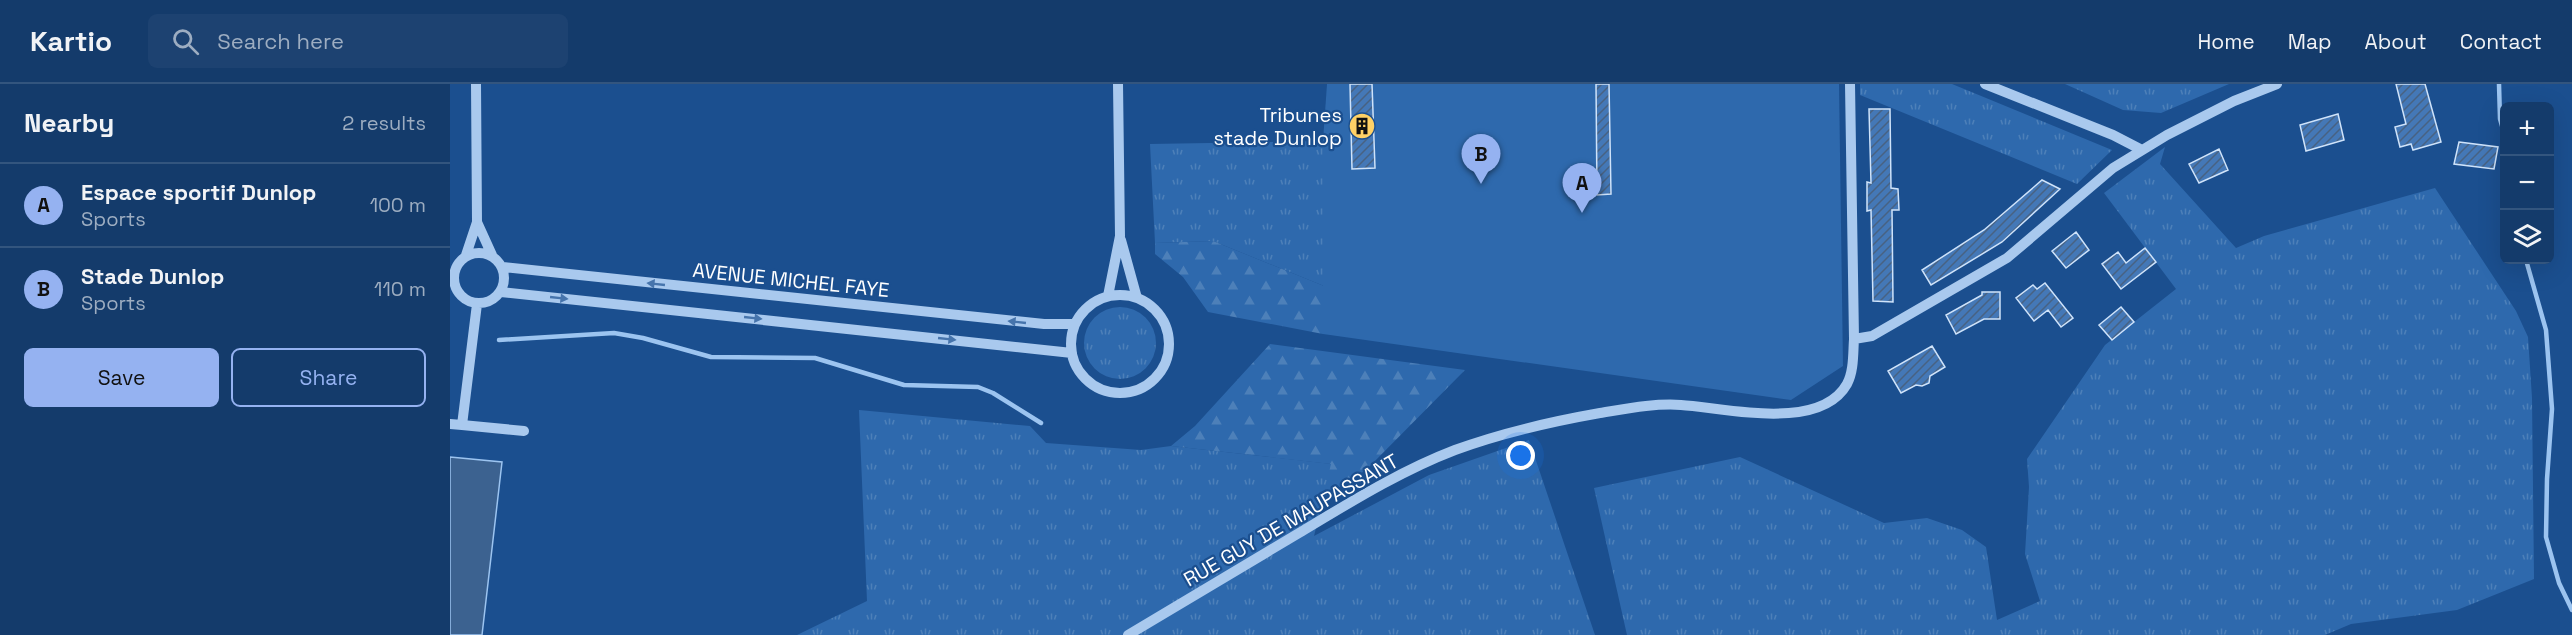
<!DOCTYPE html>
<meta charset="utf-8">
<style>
:root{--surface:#143b6b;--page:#1d4271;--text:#f1f3f6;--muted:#9dadc1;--line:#33557e;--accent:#95b2f1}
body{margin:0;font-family:"Space Grotesk",sans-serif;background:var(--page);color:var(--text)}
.controls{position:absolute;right:18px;top:18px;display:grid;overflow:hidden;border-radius:9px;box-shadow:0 6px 24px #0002}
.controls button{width:54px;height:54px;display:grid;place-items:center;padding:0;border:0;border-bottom:2px solid var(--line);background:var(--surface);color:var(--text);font:30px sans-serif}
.you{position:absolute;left:1071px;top:372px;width:21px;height:21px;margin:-15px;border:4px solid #fff;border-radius:50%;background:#1a73e8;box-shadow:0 0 0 9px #1a73e833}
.badge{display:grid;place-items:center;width:39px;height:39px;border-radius:50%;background:var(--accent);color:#111;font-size:20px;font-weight:700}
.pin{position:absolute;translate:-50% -50px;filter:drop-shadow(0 2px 3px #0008)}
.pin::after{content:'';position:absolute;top:32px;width:21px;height:18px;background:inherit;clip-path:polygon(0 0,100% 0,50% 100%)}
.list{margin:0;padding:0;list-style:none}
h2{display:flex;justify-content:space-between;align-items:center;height:78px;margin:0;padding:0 24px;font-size:26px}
h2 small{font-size:20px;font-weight:400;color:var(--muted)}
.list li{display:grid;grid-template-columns:39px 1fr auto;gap:18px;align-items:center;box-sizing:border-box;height:84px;padding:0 24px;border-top:2px solid var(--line)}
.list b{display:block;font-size:22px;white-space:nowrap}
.list p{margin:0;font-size:20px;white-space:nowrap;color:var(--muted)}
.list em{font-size:20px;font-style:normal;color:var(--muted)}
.actions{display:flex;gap:12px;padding:18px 24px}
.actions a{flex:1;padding:14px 0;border:2px solid var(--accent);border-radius:9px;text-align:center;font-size:21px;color:var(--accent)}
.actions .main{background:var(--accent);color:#111}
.icon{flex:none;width:33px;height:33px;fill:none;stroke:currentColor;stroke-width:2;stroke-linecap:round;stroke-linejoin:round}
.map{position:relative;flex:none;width:2122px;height:551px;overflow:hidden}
header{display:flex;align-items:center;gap:36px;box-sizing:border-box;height:84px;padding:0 30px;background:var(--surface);border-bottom:2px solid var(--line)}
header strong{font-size:28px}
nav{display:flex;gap:33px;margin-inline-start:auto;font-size:21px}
.search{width:420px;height:54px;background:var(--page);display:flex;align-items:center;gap:15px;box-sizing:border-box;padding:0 21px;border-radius:9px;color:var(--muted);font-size:22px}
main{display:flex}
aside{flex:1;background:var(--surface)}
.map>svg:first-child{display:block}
.grass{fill:url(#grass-tufts)}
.forest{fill:url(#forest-firs)}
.park{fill:#2e69ad}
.water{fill:#3c6290;stroke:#9cc4f0;stroke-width:1.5}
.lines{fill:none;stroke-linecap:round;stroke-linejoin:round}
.stream{stroke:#9cc4f0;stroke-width:4.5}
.building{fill:url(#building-hatch);stroke:#cfe3fa;stroke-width:1.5}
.minor{stroke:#a9c9ee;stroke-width:10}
.oneway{fill:#4674ac}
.labels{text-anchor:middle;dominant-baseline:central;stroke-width:4.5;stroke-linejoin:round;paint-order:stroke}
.poi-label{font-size:20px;fill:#fff;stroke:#1b4f8f;text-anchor:end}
.street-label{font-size:20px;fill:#fff;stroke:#1b4f8f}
</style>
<header>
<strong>Kartio</strong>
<div class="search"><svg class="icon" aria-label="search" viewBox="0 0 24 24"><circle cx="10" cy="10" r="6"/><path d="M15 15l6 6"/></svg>Search here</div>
<nav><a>Home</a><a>Map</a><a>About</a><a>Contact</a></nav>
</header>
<main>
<aside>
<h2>Nearby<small>2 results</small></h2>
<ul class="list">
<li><span class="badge">A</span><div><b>Espace sportif Dunlop</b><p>Sports</p></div><em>100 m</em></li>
<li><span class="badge">B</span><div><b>Stade Dunlop</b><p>Sports</p></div><em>110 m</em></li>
</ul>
<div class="actions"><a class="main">Save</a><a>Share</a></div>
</aside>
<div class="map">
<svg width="2122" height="551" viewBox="0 0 2122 551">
<defs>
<pattern id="grass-tufts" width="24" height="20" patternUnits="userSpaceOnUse" patternTransform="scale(1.5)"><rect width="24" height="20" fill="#2e69ad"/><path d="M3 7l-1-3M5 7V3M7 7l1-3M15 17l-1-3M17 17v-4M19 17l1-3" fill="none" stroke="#4d80b9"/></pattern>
<pattern id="forest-firs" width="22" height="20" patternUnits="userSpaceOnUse" patternTransform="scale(1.5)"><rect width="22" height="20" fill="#2e69ad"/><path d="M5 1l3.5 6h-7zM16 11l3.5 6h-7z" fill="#4d80b9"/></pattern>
<pattern id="building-hatch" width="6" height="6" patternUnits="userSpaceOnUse" patternTransform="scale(1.5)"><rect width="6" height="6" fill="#4478b7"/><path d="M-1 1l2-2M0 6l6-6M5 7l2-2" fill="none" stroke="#486282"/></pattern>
</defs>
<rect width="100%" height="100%" fill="#1b4f8f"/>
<path class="grass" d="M1410,0H1502L1662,66L1627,100L1410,11Z
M1615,0H1779L1711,29L1673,26Z
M873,57L874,202L763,157L705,159L700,60Z
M1715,63L1710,80L1786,164L1814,152L1985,104L2066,227L2078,253L2082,314L2084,495L2007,526L1901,540L1875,551H1177L1144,404L1290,373L1434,439L1477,434L1512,446L1536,463L1547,536L1590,517L1575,470L1579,403L1577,375L1655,261L1726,205L1654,109Z
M634 259a36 36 0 1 1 72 0a36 36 0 1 1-72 0Z
M409,326L580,342L596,359L691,366L721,362L882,380L864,452L979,391L1079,356L1145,551H347L417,517Z"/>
<path class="forest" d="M763,157L874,202L873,250L758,228L733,193L705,170V159Z
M820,260L1015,286L916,386L873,414L881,380L721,362L745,342Z"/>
<path class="park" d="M877,0H1389L1393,282L1341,316L873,250V57Z"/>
<path class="water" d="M0,373L52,378L32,551H0Z"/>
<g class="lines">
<path class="stream" d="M2049,0L2050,35L2054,49
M2076,176L2096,246L2102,325L2097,395L2096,453L2109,499L2122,526
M49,256L164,249L193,254L261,273L365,274L454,301L528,303L543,309L591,339"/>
</g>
<path class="building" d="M900,0H922L925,84L902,85Z
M1146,0H1159L1161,110L1147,111Z
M1946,0H1975L1991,58L1963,66L1961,60L1950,63L1945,43L1956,40Z
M1419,25H1440L1441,104L1448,105L1449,126H1442L1443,218L1423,217L1421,126L1417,127V98L1421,99Z
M1888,30L1894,56L1856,67L1850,41Z
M2009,58L2048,63L2044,85L2004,80Z
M1769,65L1778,86L1749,99L1739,80Z
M1592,96L1610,105L1552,158L1481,201L1472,186L1534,146Z
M1626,148L1639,166L1616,184L1602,167Z
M1695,164L1706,178L1671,205L1652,180L1668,168L1676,179Z
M1595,199L1623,234L1611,243L1598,226L1584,237L1566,214L1583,201L1587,205Z
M1532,208H1550V235H1534L1506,250L1496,231L1532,211Z
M1671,223L1684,238L1662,256L1649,241Z
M1482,262L1495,283L1480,292L1479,299L1472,302L1466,301L1451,309L1438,287Z"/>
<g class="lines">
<path class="minor" d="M1535,0L1663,51L1692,66
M27,138L42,171
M671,156L687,214
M4 194a25 25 0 1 1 50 0a25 25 0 1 1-50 0Z
M16,171L27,138L26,0
M53,183L594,240H625
M51,208L622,269
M621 260a49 49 0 1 1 98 0a49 49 0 1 1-98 0Z
M658,212L670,152L668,0
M1404,255L1422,252L1557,174L1663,84L1717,51L1784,17L1827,0
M0,340L12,341L27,220
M12,341L74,347
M678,551C735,517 792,483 849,449C899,419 950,387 1005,366C1054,348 1099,338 1150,329C1175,325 1205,319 1231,321C1276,324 1370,348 1397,300C1404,287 1403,269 1404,255L1400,0"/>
</g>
<defs><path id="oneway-solid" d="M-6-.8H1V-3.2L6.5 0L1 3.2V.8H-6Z" transform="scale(1.5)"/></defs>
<g class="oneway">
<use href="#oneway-solid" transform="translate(206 200) rotate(-174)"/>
<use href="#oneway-solid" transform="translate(109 214) rotate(6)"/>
<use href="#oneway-solid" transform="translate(303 234) rotate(6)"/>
<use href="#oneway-solid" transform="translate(567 238) rotate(-174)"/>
<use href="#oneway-solid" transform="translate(497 255) rotate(6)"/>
</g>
<defs>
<symbol id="building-disc" viewBox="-11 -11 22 22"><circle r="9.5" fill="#ffd166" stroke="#1b4f8f"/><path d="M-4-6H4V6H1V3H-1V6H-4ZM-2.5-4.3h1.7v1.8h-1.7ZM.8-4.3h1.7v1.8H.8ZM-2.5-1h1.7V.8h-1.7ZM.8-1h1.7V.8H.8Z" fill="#111"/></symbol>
</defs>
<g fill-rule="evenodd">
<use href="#building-disc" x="897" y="27" width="30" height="30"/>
</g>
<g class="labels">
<g class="poi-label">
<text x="892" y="31">Tribunes<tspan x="892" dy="23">stade Dunlop</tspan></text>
</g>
<g class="street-label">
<text transform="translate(341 196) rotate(6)">AVENUE MICHEL FAYE</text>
<text transform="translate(841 436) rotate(-30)">RUE GUY DE MAUPASSANT</text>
</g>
</g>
</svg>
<div class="controls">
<button>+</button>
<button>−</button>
<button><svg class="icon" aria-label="layers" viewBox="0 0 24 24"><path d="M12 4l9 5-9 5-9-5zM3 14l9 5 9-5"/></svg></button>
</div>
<div class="you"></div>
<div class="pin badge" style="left:1132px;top:129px">A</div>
<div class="pin badge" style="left:1031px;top:100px">B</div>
</div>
</main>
